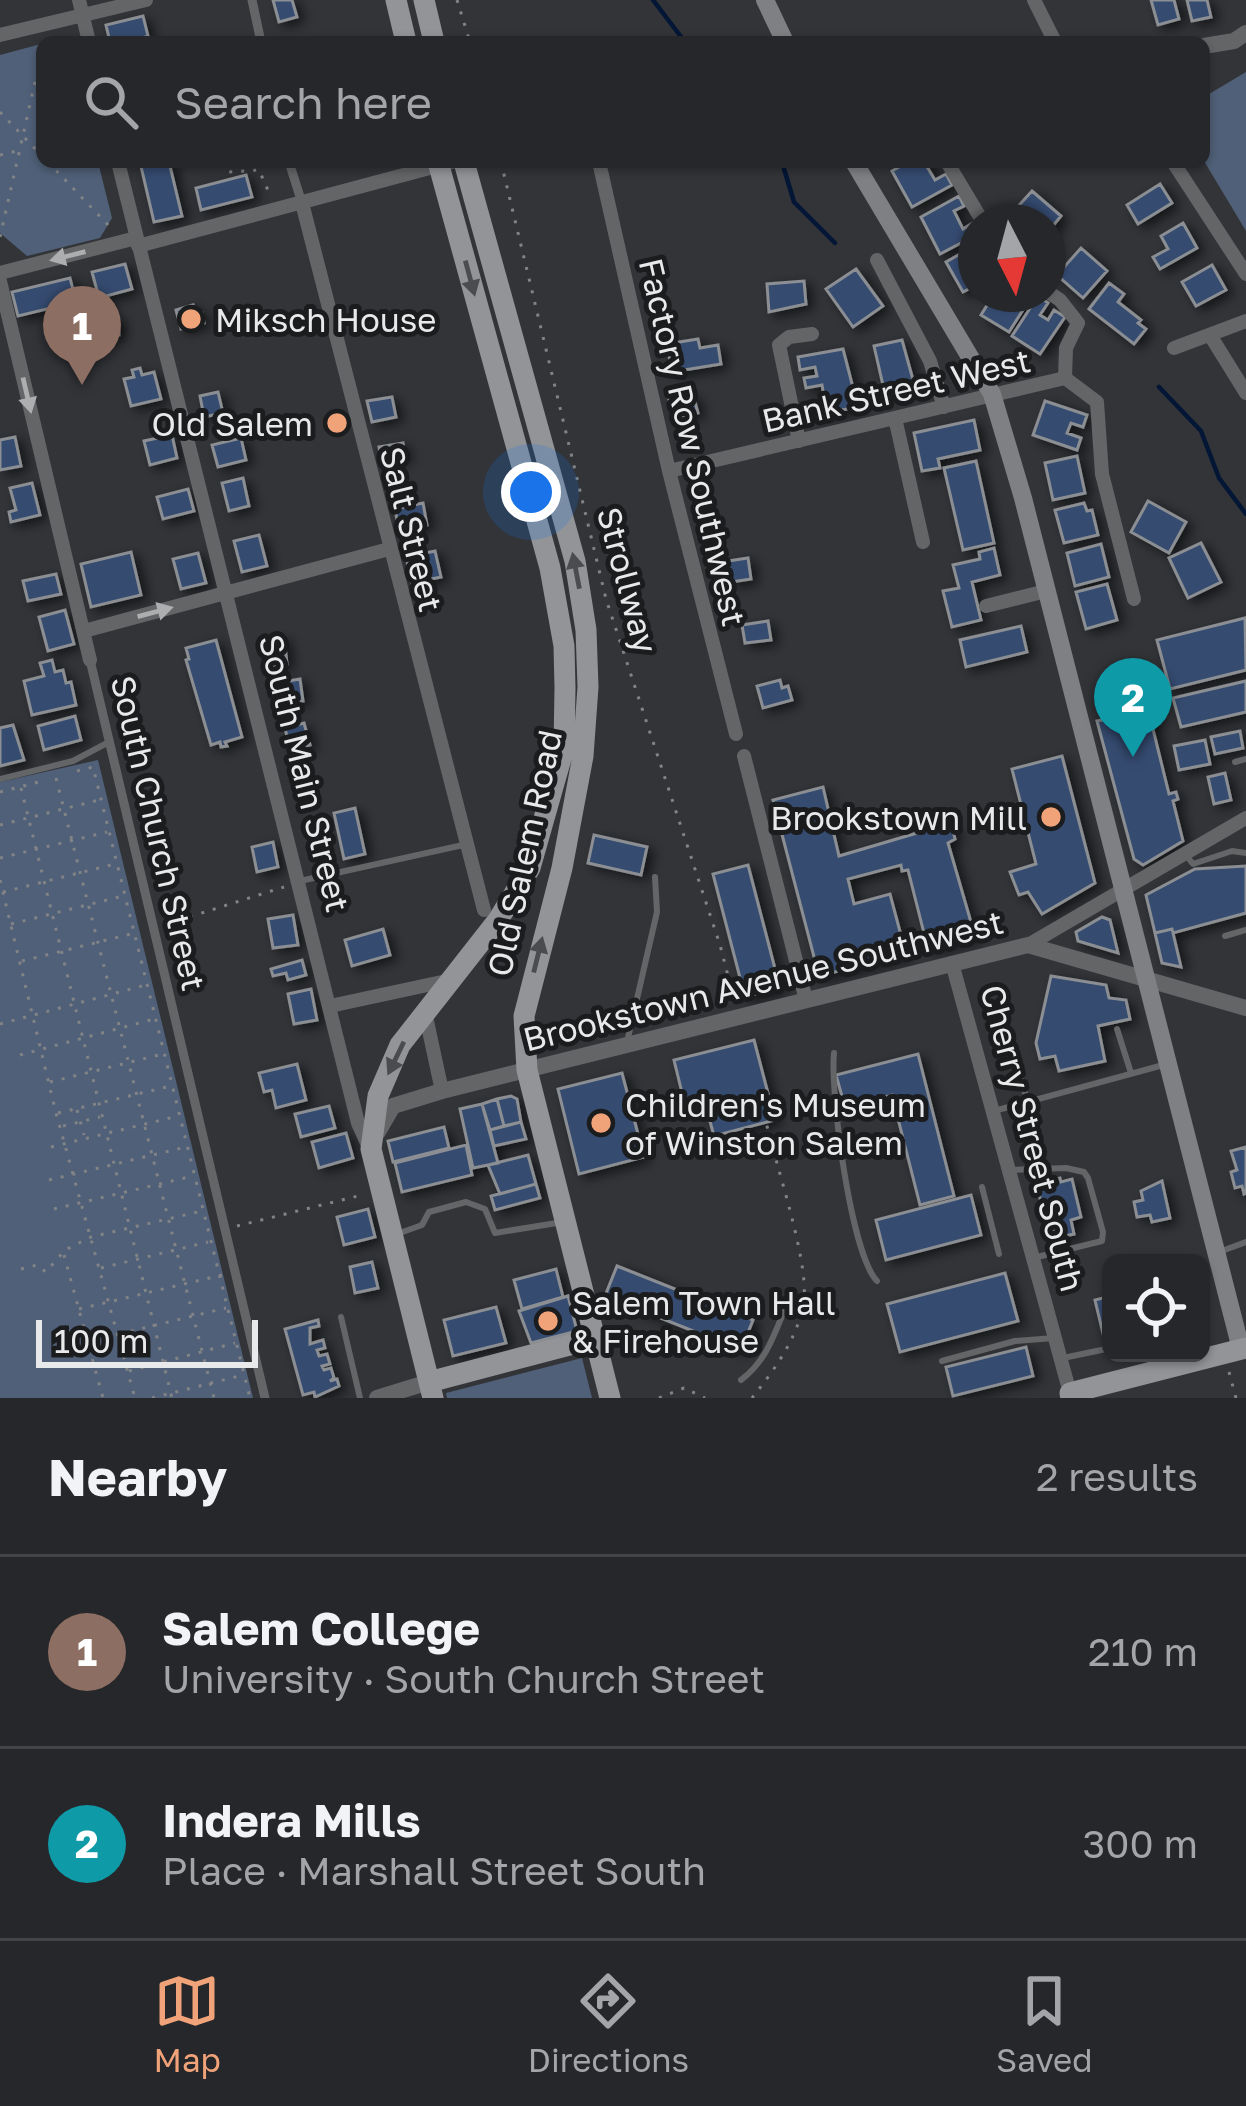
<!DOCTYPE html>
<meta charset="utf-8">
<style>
:root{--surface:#26272a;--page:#2e2f32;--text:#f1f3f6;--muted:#a4a5a8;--line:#424447;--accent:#f0a279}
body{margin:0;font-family:"Golos Text",sans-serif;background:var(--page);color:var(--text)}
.controls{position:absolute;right:36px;bottom:36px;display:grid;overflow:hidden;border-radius:18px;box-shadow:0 3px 9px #0004}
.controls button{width:108px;height:108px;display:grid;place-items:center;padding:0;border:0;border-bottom:3px solid var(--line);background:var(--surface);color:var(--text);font:60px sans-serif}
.compass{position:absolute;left:958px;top:204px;width:108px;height:108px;border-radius:50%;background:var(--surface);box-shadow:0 3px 9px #0004;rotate:174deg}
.scale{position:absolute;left:36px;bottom:30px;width:222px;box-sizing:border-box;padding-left:12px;border:6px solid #e7e9eb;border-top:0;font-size:33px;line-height:42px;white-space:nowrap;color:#e7e9eb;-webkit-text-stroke:9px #1b1c1e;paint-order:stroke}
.you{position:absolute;left:531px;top:492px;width:42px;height:42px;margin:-30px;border:9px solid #fff;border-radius:50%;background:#1a73e8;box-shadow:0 0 0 18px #1a73e833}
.badge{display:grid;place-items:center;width:78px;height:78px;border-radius:50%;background:var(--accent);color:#fff;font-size:39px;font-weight:700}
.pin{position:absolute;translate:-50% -99px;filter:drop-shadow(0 3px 6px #0008)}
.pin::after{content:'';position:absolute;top:63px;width:42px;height:36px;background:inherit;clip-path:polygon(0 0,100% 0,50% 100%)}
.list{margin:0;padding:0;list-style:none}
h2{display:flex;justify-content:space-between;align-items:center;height:156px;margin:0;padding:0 48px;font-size:51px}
h2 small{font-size:39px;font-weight:400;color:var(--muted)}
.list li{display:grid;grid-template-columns:78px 1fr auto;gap:36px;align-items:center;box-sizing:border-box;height:192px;padding:0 48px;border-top:3px solid var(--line)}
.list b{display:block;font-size:45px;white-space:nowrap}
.list p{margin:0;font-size:39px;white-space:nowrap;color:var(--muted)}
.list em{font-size:39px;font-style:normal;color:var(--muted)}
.icon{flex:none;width:66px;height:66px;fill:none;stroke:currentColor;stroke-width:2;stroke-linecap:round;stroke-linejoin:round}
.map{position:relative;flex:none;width:1246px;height:1398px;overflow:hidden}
.search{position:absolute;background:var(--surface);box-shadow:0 3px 9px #0004;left:36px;right:36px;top:36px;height:132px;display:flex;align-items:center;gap:30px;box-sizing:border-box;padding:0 42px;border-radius:18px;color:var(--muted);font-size:45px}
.sheet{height:540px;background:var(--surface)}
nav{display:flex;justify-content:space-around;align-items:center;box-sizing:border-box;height:168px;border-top:3px solid var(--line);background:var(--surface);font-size:33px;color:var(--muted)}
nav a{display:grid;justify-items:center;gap:6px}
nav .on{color:var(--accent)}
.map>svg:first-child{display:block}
.green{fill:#506078}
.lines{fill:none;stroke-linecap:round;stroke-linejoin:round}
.stream{stroke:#031635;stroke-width:4.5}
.building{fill:#344b6f;stroke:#8b8e92;stroke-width:3;filter:url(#shadow)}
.path{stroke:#818386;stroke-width:3;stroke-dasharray:3 9;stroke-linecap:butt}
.service{stroke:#646567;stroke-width:6}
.pedestrian{stroke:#646567;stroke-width:9}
.minor{stroke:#646567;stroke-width:14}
.tertiary{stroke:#646567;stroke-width:16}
.secondary{stroke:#7e8083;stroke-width:18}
.primary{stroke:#929498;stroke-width:21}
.oneway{fill:#acaeb0}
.oneway2{fill:#4b4c4f}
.poi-dot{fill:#f0a279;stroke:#1b1c1e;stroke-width:4.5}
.labels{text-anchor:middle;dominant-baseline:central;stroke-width:10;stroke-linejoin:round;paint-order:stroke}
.poi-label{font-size:33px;fill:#e7e9eb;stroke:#1b1c1e;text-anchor:start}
.street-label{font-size:33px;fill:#e7e9eb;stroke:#1b1c1e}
</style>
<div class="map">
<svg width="1246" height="1398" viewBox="0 0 1246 1398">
<defs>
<filter id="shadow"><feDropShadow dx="6" dy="4" stdDeviation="6" flood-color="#0009"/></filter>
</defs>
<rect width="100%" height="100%" fill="#323438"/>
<path class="green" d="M41,44L42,162H98L112,218L100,238L27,256L0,233V55Z
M1246,72V231L1204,161V97Z
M98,760L253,1398H0V782Z
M582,1358L592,1398H447L446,1393Z"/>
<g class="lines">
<path class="stream" d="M653,0L685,42
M782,162L794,202L835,243
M1159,387L1201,431L1219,478L1246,514"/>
</g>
<path class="building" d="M273,0H292L297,17L279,22Z
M1151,0H1174L1179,19L1158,25Z
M1187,0H1207L1211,17L1192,21Z
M143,16L148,36L133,42H110L106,25Z
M140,162H169L182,216L154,222Z
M908,162H931L926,165L935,180L946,174L952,185L912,207L892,171Z
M246,175L252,197L201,210L196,188Z
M1160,184L1172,203L1138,224L1127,205Z
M1032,191L1061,216L1048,232V222H1022L1012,213Z
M959,196L964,206L954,211L963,229L976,221V235L940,254L921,217Z
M1183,223L1197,248L1160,269L1153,257L1168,249L1161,236Z
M976,245V285L963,292L946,262Z
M1081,248L1107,271L1083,298L1057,275Z
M125,264L132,289L99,298L92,272Z
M1212,265L1226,290L1196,306L1182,282Z
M856,269L883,306L853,327L826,289Z
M70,278L76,302L18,316L12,292Z
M804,281L806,304L769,312L767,284Z
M1109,283L1124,294L1118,302L1141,320L1138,323L1146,329L1134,344L1089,309Z
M994,294H1012L1018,299L1021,294H1033L1009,332L981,315Z
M1038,296L1048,303L1040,315L1048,320L1054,310L1065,317L1040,354L1012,336Z
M193,305L195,314L202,313L204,323L181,329L176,310Z
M118,318L119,335L96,337L93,325Z
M698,339L700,348L718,345L721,364L672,372L667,344Z
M902,340L915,387L885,394L874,346Z
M843,349L858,407L815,415L813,404L825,402L822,385L806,388L804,378L817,376L815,367L800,370L798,357Z
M140,368L142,375L154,372L161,399L131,406L124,379L134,377L132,370Z
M218,392L223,413L204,417L200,396Z
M693,395L698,413L674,419L669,400Z
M392,397L396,417L372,422L367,401Z
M1045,401L1087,415L1083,427L1071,423L1067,433L1081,438L1077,450L1033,435Z
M974,420L980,450L938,459L940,468L922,471L914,433Z
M172,435L177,458L150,465L144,441Z
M15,437L21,466L0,470V440Z
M241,438L246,460L218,467L212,445Z
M403,443L405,458L382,462L379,447Z
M1077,456L1085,493L1053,500L1045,463Z
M976,461L994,543L963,550L944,468Z
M243,478L249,506L229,511L222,483Z
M32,483L40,515L11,522L9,512L16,510L10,488Z
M188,489L194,511L163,519L157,497Z
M1148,501L1186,522L1169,553L1131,532Z
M423,503L427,525L399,531L395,509Z
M1084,503L1087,511L1092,510L1098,535L1064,543L1055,510Z
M259,535L267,566L242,572L234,541Z
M1201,543L1221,582L1188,598L1169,558Z
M1101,544L1109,577L1075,586L1067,553Z
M994,548L1000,575L972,582L981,620L952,627L943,591L959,588L953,565L980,559L979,552Z
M435,551L441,577L412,583L406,557Z
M131,552L141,595L91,607L81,564Z
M198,553L206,583L181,589L173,559Z
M748,558L751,579L731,582L728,561Z
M56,574L61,594L28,601L23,581Z
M1107,584L1117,620L1086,629L1076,592Z
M65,610L74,644L48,651L39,617Z
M1245,618L1246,670L1170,689L1157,640Z
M768,621L771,640L745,643L742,625Z
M1021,626L1027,652L966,667L960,640Z
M284,637L287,664L266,667L263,640Z
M216,640L242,737L225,742L227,746L221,747L220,742L211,745L186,660L189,659L186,648Z
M52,660L55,672L63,670L66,683L71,682L76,705L32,715L24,681L44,676L40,663Z
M300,679L303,701L274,705L271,684Z
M780,680L782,688L788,686L792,700L763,708L757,686Z
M1140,681L1144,698L1129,702L1131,713L1148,709L1169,794L1176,792L1178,799L1173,801L1183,841L1143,865L1134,859L1097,721L1108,719L1101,690Z
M1246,681V712L1181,727L1173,698Z
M75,716L81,740L44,750L38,726Z
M304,723L310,745L290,750L285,728Z
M13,725L24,760L0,766V728Z
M1240,731L1243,748L1215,754L1211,737Z
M1205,740L1210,764L1179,770L1174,746Z
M1062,756L1095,883L1042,914L1028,892L1019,895L1010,872L1036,864L1012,769Z
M1225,773L1231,800L1214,804L1208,777Z
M823,787L839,856L951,823L955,839L948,843L975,936L928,949L908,870L902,871L901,865L848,879L854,904L890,894L906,954L819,976L773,800Z
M355,808L365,854L344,859L334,813Z
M594,835L647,847L641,875L588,863Z
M273,842L278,867L257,872L252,847Z
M748,865L780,988L745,997L713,874Z
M1246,866V913L1173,933L1172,929L1155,933L1146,895L1195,869Z
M293,915L298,945L273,948L268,919Z
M1102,917L1110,920L1118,953L1078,941L1076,932Z
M383,929L390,955L352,966L345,940Z
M1172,929L1173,933L1181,967L1162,963L1155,933Z
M302,960L306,975L288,980L286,973L273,976L271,969Z
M1051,976L1106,985L1109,998L1126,1000L1130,1019L1098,1026L1105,1061L1059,1071L1055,1056L1040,1059L1036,1043Z
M311,989L317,1020L294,1024L288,994Z
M754,1040L775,1120L714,1136L703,1096L684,1101L674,1060Z
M918,1054L954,1196L920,1205L892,1095L845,1107L836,1075Z
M297,1064L306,1100L276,1108L272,1090L264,1092L259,1073Z
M622,1073L644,1157L579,1174L558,1089Z
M511,1096L517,1099L521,1122L504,1126L497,1099Z
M497,1099L504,1126L490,1130L482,1104Z
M482,1104L498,1163L473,1168L460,1109Z
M329,1106L335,1128L301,1137L295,1114Z
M521,1122L526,1139L494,1146L490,1130Z
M444,1127L449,1148L393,1162L388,1141Z
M346,1133L353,1158L319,1168L312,1142Z
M466,1145L472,1175L402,1192L395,1163Z
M1246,1147V1193L1244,1194L1242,1186L1235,1188L1231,1172L1237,1170L1231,1151Z
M528,1155L536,1184L500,1194L488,1165Z
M1060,1178L1061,1182L1072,1179L1081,1217L1071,1220L1074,1234L1056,1238L1047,1201L1041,1203L1037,1184Z
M1162,1181L1170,1218L1152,1222L1150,1215L1137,1217L1134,1202L1143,1200L1141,1191Z
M536,1184L540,1198L495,1210L491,1196Z
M971,1195L981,1235L886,1260L876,1220Z
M368,1209L375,1237L344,1245L337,1217Z
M372,1262L378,1288L355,1293L350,1267Z
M617,1266L753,1320L741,1350L605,1296Z
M556,1269L563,1297L522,1309L514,1280Z
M1005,1273L1018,1321L900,1352L887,1304Z
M568,1296L577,1331L531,1343L519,1311Z
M1111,1296V1345L1106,1346L1095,1300Z
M496,1307L506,1343L453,1356L444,1320Z
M318,1320L319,1326L310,1328V1344L323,1340L325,1348L317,1350L319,1356L327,1354L330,1364L322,1366L324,1370L331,1368L334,1378L330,1381L337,1379L339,1386L315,1397L314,1392L303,1395L285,1329Z
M1026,1347L1033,1376L953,1396L946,1367Z"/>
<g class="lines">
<path class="path" d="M457,0L470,42
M0,112L42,156
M0,155L17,151
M48,162L110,227
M224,162L228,172L259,170L271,197
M501,162L606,599L720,945L735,1003
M0,237L42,51
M77,771L93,767L250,1398
M56,778L214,1398
M21,788L172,1398
M0,792L39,782
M0,825L99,800
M0,858L107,832
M0,880L56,1113L135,1398
M3,892L115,864
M11,924L123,896
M167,924L284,887
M22,961L135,933
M0,1024L146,985
M20,1055L154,1019
M50,1082L163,1054
M77,1110L84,1135
M58,1113L171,1086
M63,1126L100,1117
M51,1147L178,1116
M49,1180L186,1147
M54,1209L193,1176
M237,1226L362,1195
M64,1255L103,1398
M101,1268L208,1242
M21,1269L37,1265L46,1272L65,1250L91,1237L202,1211
M79,1309L222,1275
M119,1334L226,1308
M129,1371L235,1343
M1229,1372L1236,1398
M152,1398L243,1375
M659,1398L684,1388L705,1398
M752,1398C774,1370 800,1336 804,1298C808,1259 776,1165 766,1122"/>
<path class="service" d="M1235,762L1246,759
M0,779L73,761L109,742
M1185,854L1193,864L1232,851L1246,853
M300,881L463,845
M1225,936L1246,930
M1117,1029L1131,1073
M627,1042L657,912L655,877
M834,1053C830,1093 851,1254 877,1281
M1016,1065L1028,1102
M994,1111L1167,1064
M1010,1170L1066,1168L1084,1172L1088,1178L1103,1232L1102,1241L1037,1257
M982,1187L999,1254
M397,1234L422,1225L429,1212L466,1202L485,1209L495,1233L563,1222
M1219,1252L1246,1242
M341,1317L360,1398
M1063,1358L1111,1348
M942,1361L1015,1341L1054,1338
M741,1380C765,1362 773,1338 784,1311"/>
<path class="pedestrian" d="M252,0L261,42
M289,162L302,203
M90,660L265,1398"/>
<path class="minor" d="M79,0L89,42
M1034,0L1055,42
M0,35L146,0
M118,162L358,1123L368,1145
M599,162L669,471L736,734
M947,162L983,222
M1173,162L1246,274
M302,203L484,910
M138,246L452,162
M877,260L930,361L944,407
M0,273L136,238
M0,281L90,660
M1048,292L1060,300L1078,323L1066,348L1065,378
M1210,335L1246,393
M1174,348L1246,321
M1065,378L1097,402L1102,474L1134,599
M895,418L923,542
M799,441L779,345L789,337L812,334
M669,471L1065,378
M986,606L1046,591
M84,631L389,549
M744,756L806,1000
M1028,945L1246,818
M952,963L1070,1393
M330,1006L451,980
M425,1012L442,1091"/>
<path class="tertiary" d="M1204,46L1234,41L1246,33
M378,1132L393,1106L442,1091L1028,945L1246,1008
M377,1398L429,1382"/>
<path class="secondary" d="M765,0L785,42
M854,162L992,394L1023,498L1241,1349"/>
<path class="primary" d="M396,0L406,42
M424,0L434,42
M464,162L575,561L586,630L588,687L583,756L562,868L524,1016L527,1070L610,1398
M429,1382L596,1338
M433,1398L371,1149L378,1096L400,1045L498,920L530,868L564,748L565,688L564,646L550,568L438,162
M1071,1398L1070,1393L1246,1348"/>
</g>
<defs><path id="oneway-solid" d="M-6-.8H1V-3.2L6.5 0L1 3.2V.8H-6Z" transform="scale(3)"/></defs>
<g class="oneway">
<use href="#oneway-solid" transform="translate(68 256) rotate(166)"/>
<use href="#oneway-solid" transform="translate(27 395) rotate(77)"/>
<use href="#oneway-solid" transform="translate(155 612) rotate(-15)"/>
</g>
<g class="oneway2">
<use href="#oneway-solid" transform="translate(470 278) rotate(75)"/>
<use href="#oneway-solid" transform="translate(576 571) rotate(-101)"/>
<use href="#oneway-solid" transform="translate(538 955) rotate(-76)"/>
<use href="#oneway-solid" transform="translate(396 1058) rotate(116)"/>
</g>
<g class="poi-dot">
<circle cx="191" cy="319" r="12"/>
<circle cx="337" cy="423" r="12"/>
<circle cx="1051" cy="817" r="12"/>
<circle cx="601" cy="1123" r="12"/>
<circle cx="548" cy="1321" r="12"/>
</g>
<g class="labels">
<g class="poi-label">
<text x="215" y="319">Miksch House</text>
<text x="313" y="423" text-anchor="end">Old Salem</text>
<text x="1027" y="817" text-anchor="end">Brookstown Mill</text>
<text x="625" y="1104">Children's Museum<tspan x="625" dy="38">of Winston Salem</tspan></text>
<text x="572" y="1302">Salem Town Hall<tspan x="572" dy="38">&amp; Firehouse</tspan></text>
</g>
<g class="street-label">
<text transform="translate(896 390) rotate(-13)">Bank Street West</text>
<text transform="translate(693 442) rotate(77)">Factory Row Southwest</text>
<text transform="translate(412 529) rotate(76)">Salt Street</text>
<text transform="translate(628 580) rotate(75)">Strollway</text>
<text transform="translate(305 773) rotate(76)">South Main Street</text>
<text transform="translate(159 833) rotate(77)">South Church Street</text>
<text transform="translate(524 853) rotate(-78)">Old Salem Road</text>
<text transform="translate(763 980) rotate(-14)">Brookstown Avenue Southwest</text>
<text transform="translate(1033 1138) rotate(75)">Cherry Street South</text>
</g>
</g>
</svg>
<div class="controls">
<button><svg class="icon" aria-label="locate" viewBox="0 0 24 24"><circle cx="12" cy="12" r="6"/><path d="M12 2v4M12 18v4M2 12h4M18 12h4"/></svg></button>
</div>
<svg class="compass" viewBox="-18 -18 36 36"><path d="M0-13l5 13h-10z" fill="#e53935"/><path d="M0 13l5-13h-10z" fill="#a4a5a8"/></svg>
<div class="scale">100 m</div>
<div class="you"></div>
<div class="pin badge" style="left:82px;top:385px;background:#8d6e63">1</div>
<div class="pin badge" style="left:1133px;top:757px;background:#0f9aa8">2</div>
<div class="search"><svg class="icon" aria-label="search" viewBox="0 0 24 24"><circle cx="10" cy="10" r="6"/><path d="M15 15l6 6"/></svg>Search here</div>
</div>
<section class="sheet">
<h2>Nearby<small>2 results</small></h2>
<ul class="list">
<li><span class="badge" style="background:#8d6e63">1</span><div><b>Salem College</b><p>University · South Church Street</p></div><em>210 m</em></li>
<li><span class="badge" style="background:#0f9aa8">2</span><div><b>Indera Mills</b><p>Place · Marshall Street South</p></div><em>300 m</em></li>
</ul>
</section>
<nav>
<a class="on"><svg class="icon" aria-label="map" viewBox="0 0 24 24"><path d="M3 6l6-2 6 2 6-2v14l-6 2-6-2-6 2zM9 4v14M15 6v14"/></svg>Map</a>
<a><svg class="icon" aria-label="directions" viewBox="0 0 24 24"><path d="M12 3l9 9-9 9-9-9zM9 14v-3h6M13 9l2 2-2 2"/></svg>Directions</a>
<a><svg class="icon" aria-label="saved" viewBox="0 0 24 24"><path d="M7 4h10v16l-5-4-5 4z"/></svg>Saved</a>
</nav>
